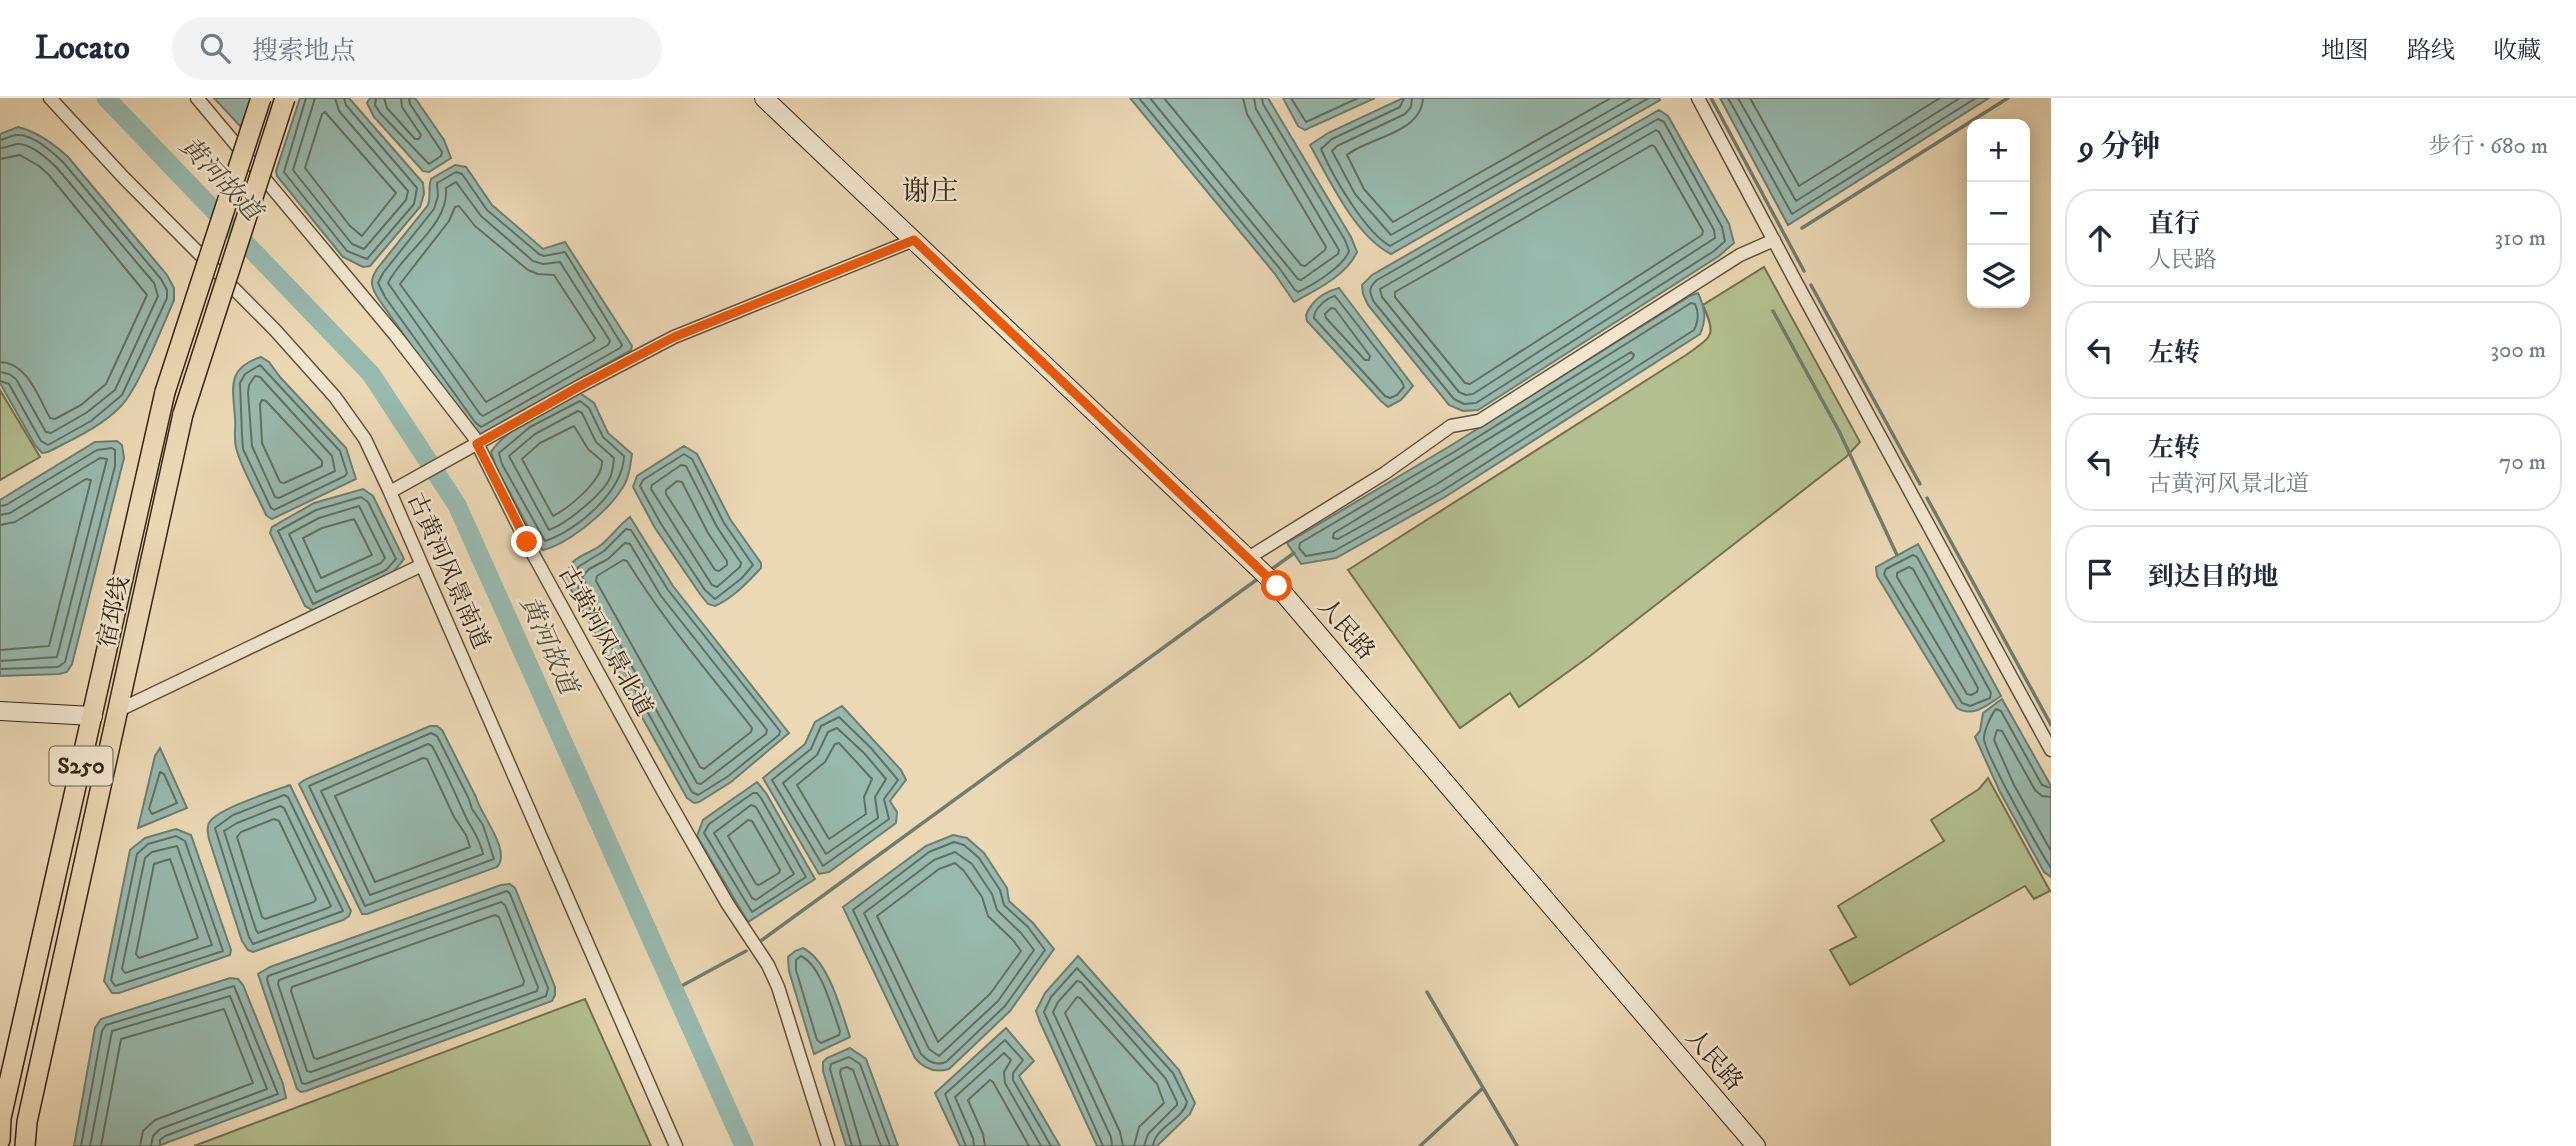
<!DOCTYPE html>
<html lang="zh">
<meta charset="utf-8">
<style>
:root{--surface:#fff;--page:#f2f2f3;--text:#1f2937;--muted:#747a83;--line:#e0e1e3}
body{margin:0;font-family:"IM FELL DW Pica","Noto Serif SC",serif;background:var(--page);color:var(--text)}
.controls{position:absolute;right:21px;top:21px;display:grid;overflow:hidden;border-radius:14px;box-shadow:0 4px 18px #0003}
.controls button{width:63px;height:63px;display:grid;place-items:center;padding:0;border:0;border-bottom:2px solid var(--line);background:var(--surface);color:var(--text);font:35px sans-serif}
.stop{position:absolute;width:21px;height:21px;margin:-16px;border:5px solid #ea580c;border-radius:50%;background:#fff}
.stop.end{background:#ea580c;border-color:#fff;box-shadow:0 2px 7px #0008}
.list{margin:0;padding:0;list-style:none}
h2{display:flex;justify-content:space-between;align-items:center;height:91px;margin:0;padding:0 28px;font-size:30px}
h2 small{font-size:23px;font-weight:400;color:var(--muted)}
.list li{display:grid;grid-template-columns:46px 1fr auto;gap:21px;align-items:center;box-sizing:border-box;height:98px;margin:0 14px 14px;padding:0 14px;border:2px solid var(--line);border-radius:28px}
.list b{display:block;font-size:26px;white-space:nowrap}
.list p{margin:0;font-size:23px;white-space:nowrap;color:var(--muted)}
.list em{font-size:23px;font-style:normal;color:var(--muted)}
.icon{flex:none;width:38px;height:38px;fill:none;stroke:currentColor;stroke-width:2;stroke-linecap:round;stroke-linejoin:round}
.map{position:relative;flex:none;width:2051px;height:1048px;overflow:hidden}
header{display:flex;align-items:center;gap:42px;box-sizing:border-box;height:98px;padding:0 35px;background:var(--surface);border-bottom:2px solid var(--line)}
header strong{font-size:33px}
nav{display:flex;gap:38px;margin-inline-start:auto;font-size:24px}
.search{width:490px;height:63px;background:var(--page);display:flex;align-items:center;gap:18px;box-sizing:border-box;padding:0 24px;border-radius:38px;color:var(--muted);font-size:26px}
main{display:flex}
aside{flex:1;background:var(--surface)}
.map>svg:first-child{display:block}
.green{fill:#b3bf90;stroke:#747151;stroke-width:2}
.water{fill:#98b9ae;stroke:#707d70;stroke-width:2}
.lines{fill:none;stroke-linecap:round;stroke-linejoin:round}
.shore{stroke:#666e60;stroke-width:2}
.stream{stroke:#707d70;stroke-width:3.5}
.river{stroke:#98b9ae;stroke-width:19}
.street-casing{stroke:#62503b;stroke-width:15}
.secondary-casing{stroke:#352312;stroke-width:20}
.primary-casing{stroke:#352312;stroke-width:22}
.street{stroke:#f2e6cf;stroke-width:12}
.secondary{stroke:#f2e6cf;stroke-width:18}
.primary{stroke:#ebd8b5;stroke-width:19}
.primary-bridge-casing{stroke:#352312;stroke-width:22;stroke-linecap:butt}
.primary-bridge{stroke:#ebd8b5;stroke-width:19}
.route{stroke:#ea580c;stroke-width:9}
.labels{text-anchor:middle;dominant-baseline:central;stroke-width:5;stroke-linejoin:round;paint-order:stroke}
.shield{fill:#f2e6cf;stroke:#6e5e4b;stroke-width:2}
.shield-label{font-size:23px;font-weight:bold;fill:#352312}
.street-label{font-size:24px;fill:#352312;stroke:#f2e6cf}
.water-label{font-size:26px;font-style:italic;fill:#535041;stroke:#f2e6cf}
.quarter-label{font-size:28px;fill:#352312;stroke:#f2e6cf}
</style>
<header>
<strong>Locato</strong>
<div class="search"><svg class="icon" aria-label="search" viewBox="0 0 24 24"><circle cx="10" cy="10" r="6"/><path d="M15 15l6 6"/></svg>搜索地点</div>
<nav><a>地图</a><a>路线</a><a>收藏</a></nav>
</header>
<main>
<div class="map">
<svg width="2051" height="1048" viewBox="0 0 2051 1048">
<rect width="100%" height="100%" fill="#ebd8b5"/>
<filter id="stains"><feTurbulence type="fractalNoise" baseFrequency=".00286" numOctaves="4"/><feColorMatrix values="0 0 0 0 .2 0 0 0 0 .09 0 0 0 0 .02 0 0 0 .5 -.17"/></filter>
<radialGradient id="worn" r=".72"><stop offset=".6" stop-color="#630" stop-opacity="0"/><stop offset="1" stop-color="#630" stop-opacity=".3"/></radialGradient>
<path class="green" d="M1764,169L1860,344L1846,359L1590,558L1519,609L1510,595L1460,630L1348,472L1686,257C1712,238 1717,239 1703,207Z
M0,292L40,359L0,382Z
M1988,680L2050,793L2034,801L2025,788L1850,887L1830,852L1856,839L1838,808L1944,743L1931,722L1979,691Z
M585,901L651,1048H194Z"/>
<path class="water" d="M214,0H252L244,23L240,28Z
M300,0H349L423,85L424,96L420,109L370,168L363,169L343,159L277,78L276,73Z
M370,0H415L444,42L451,60L429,74L423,73L374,19L367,5Z
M1130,0H1268L1351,139L1357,154C1347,177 1316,192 1294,204L1275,176Z
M1283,0H1375L1305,32L1298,28Z
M1403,0H1659L1660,2L1391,156C1355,138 1329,81 1310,47L1328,35Z
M1720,0H1989L1788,127Z
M1659,12L1668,18L1729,126L1734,145L1719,158L1478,312L1463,313L1449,307L1368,207L1363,196L1362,187L1372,177Z
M18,29C38,34 54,46 68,59L167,177L174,190V202C163,227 138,291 121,308C101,329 73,341 48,354L42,355L35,347L0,285V36Z
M455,67L466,69L492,107L543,151L565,144L632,248L631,252L481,336L475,335L469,329L380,203C371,190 369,183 377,171L428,107C431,97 428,90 431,81Z
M1339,190L1413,288L1401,302L1388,309L1381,303L1307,223L1306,217C1312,202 1324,194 1339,190Z
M1698,195C1705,210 1707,221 1700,236L1445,399L1336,460L1301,466L1287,445L1450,348L1690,198Z
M261,259L269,264L280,279L346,350L356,381L272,421L266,417C257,396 243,374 237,353C233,342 236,331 235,320C233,290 226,270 261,259Z
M580,295L594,305L608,335L632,356C630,368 629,382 621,392C607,414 568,446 543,452L539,449L496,369L491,354C504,333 556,303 580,295Z
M117,343L122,347L124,360L72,566L67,574L59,576L0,578V402L95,344Z
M684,348L697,356L730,421L761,465V470C748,484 733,500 715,508L708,506L700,496L655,430L633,389L637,378Z
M363,391L373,398L404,461L391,477L316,514L305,508L270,435L272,429L314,405Z
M630,419L673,488L789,635L731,684L699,704L694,705L687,700L565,481C571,456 583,460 601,447C611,439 619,427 630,419Z
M1918,446L2001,598C1987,607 1973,620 1957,610L1877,478L1876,469Z
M2002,601L2051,688V779L2044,774L2000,694L1975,639L1980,633L1983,615Z
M842,608L901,672L906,682L890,703L897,714L896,725L829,774L819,776L763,680L805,646L815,624Z
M430,628H437L442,632L476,699C480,716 512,753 497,769L367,816H362L299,686L304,682Z
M160,650L187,710L138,730L155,658Z
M757,684L766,695L815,781L748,824L697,738L703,722Z
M290,687L351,813L349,818L343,822L253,854L248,852L242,843L209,741C208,735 206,730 209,725C216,711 274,693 290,687Z
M176,731L191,737L231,852L230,857L119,895H112L104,883L130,752L145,740Z
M953,737L967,740L984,755L1007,790L1009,803L1033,825L1054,851L1010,913L949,971C935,975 924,971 915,960L843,809L926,748Z
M510,786L515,790L555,889V897L552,903L306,993L301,994L297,991L258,876L270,869L501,787Z
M803,850C829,863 841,913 850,939L814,956L789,873L788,859L795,853Z
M1078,858L1179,972L1195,1005L1190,1016L1157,1048H1097L1040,924L1036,913L1045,895Z
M230,880L238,881L243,887L283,986L286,1000L158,1048H74L95,930L101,921Z
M1006,930L1034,963L1019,978L1060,1048H960L935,995Z
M850,950L866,961L898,1048H846L823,973V964L827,960Z"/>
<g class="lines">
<path class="shore" d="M306,0L284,74L347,153L367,161L414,106L417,90L346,7L344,0
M315,0L293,72L352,146L364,151L406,102L408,93L339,13L335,0
M376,0L375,7L380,15L429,66L441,58L442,54L410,6L409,0
M384,0L387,10L415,41H419L421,37L402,9L401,0
M1139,0L1280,171L1295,192L1298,194C1313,187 1344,168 1349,153L1345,142L1263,6L1262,0
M1150,0L1298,181L1301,182L1338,156L1339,152L1256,11L1254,0
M1164,0L1301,167L1305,168L1325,152L1326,149L1247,16L1243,0
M1291,0L1306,24L1358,0
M1404,0L1400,9L1332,41L1321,51C1332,77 1365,134 1390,148L1649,0
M1412,0L1411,9L1405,16L1337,48L1332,53L1355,96L1391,137L1632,0
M1423,0C1421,36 1369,39 1347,57L1364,91L1393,124L1611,0
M1728,0L1792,116L1976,0
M1738,0L1796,103L1960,0
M1750,0L1799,88L1940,0
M325,14L396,95L362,138L350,128L305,70L322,16Z
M1658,21L1664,24L1722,129L1725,143L1714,153L1476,305L1464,306L1454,301L1374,204C1369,194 1368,190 1377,182Z
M1656,32L1659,34L1714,132L1715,140L1473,296L1466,297L1459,294L1382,199L1380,191Z
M0,42C6,41 11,37 17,37C33,36 52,54 63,64L161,181L167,192V200L122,297L91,323L48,347L41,343L9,286L0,283
M1652,47L1655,49L1703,133L1702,137L1470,286L1465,285L1395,199V194Z
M0,50C6,50 11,47 17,46C30,45 48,61 57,70L154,185L158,198L115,292L86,315L51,335L46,334L16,281L9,276L0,274
M0,61L20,57L39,68L49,77L147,197L106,286L81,307L55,321L50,320C38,299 28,265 0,264
M456,74L462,76L487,112L539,156L544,158L565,154L622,247L620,250L481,329L475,324L385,199L378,185L383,175L434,111L438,98L437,85Z
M456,84L481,118L533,163L543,166L560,164L610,243L608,247L483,318L480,316L388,185C403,154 449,128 446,90Z
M459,108L475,128L528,172L538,176L554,177L595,240L593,243L486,304L400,186L449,123L455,109Z
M1335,198L1402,284L1404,289L1397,297L1390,300L1385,298L1314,220C1314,211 1326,200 1335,198Z
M1691,205L1695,206C1699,214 1698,224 1694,232L1442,393L1334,453L1306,458L1299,450L1300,445L1454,354Z
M1331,210L1335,211L1370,258L1369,262H1365L1326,220L1325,216Z
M1631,254L1634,257L1632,261L1437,386L1338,441L1333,440L1334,435Z
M260,267L340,353L347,375L345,378L274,412L271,410L243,351L242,337L240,285L245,276Z
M255,278L260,279L332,358L335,373L279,400L275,399L252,348L248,295L249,287Z
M262,302L266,303L322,363V368L284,385L280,384L262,345L260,306Z
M580,303L589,310L603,339L624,358C623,393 577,433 545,443L502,366L499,355L530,329Z
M578,313L582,315L596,344L614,360C613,367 613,375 609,382C600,398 566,426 549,432L509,358L535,336Z
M574,328L588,351L602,363C603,382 569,410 553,418L522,361L540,345Z
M684,356L692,361L724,425L753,467L742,480L715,501L705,492L661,426L640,388L643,382Z
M681,367L686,368L717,429L741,465L740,469L717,489L712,487L651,391L652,387Z
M677,383L682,384L708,435L727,463V467L719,473L715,472L666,396V392Z
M361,399L368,404L396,461L386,472L313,506L278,433L316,412Z
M0,408L6,407L97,352L112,350L115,352V368L65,564L58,569L0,571
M359,408L385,460L381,465L316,494L289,436L319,420Z
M0,417L10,415L100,360L107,361L57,559L0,563
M354,421L372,457L321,480L303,440L322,430Z
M0,427L15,424L86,381L91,382L49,548L0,552
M626,431L631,432L668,492L780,633L779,637L727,679L698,697L692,694L573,480L578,469L604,453Z
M625,445L630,446L661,498L767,632L766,636L701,686L697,685L582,479L589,471L608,461Z
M1913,457L1917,459L1991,595L1990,600L1970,608L1962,605L1884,476L1886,471Z
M623,462L627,463C664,523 709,575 752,630L751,634L704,671L700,669L596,483L597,478Z
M1909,469L1913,471L1978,590L1977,594L1971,597L1967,596L1897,479V475Z
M839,619L871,650L898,682L884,701L889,721L823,768L772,682L811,651L821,628Z
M837,630L865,656L886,681L875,699L878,720L826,756L783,685L817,657L828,634Z
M431,635L437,638L469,701L472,711L483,727L494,761L365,808L309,688Z
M839,645L872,681L864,699L866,716L829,741L797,687L825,664L835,646Z
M428,646L432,648C444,670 454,693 464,715C470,729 480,740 483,756L370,797L321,693Z
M423,660L427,661L454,719L466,737L470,749L375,784L335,698Z
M160,674L164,676L177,705L152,716L149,711Z
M2051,690L2042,687L2001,613L1996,611C1991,617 1984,633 1984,640C1983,653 2041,755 2051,770
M753,695H757L761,700L806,779L752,814L704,735L709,726Z
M284,697L288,699L343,813L253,846L249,839L215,730L233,717Z
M2051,699L2042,698L2035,692L2002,633L1997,632L1994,642L2014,687L2051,753
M751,707L756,709L794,776L756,802L752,800L714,735Z
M280,708L284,710L331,808L328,810L258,835L256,832L224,733L237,725Z
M274,721L279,723L316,801L314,804L265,821L262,819L237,739L241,734Z
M748,722L752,723L780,772L779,775L759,787L756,786L728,738Z
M176,738L185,743L223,853L115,888L111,882L137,756L148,746Z
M954,744L964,747L979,760L1000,792L1004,807L1028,829L1045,852L1005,908L946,964C936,968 928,964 921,956L853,812L929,754Z
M177,748L212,847L125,875L122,871L145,760L152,754Z
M955,754L972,766L992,796L997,812L1021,835L1034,852L998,903L939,958L929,951L864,815L934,762Z
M170,761L198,840L139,860L136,856L154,766Z
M955,765L964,773L982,799L988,818L1013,842L1021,853L990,896L938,944L877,818L939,771Z
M507,793L510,796L548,890L546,898L305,986L302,985L267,882L268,878Z
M501,804L505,807L538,889L537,893L311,974L307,973L278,886L279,882Z
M495,817L499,819L524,883L523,887L317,961L314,960L291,893L292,889Z
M801,858C822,868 832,912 840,933L839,937L821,945L817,942L796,872V862Z
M81,1048L102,933L106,927L234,888L278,996L165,1038L160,1042V1048
M90,1048L112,933L230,898L267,991L160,1031L153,1038L151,1048
M101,1048L121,941L224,911L253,985L155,1022L143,1033L140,1048
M852,1048L830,971L831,966L849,959L860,966L890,1048
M861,1048L840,975L841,971L847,969L853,972L881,1048
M966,1048L945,996L1005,942L1023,962L1013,975V982L1051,1048
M974,1048L973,1040L955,999L1004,955L1011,962L1004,974L1005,985L1041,1048
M985,1048L983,1036L968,1002L990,982L993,984L1029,1048
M1103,1048L1044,914L1051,899L1077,870L1173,975L1187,1004C1183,1022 1155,1029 1153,1048
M1112,1048L1111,1039L1053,914L1058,904L1077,883L1081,884L1166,981L1177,1004V1007L1148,1036L1144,1048
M1123,1048L1120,1034L1065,915L1077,899L1080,900L1157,986L1164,1005L1139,1029L1134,1048"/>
<path class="stream" d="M1711,0L1804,173
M1802,130L2008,0
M1811,187L1920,386
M1773,213L1839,333L1897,457
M1927,400L2051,627
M1268,474L1294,455
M762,842L1259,480
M674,892L746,853
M1427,894L1517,1048
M1420,1048L1483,990"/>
<path class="river" d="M106,0L371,276L457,407L744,1048"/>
<defs>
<path id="street" d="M50,0L125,81L275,232L335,299L365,341L390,394L676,1048
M197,0L396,238L474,339L527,445L663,693L727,805L768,867L778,889L828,1048
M1698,0L1797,186L2051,652
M390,394L580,288L674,239L914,142
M1248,460L1385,375L1451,328L1479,323L1740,157L1774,142
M117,613L422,467"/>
<path id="secondary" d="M764,0L1278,489L1756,1048
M0,613L93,618"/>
<path id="primary" d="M0,1042L1,1020L165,294
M25,1048L27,1024L183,316"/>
</defs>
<use href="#street" class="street-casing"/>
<use href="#secondary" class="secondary-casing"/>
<use href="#primary" class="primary-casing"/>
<use href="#street" class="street"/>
<use href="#secondary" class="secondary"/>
<use href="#primary" class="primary"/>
<defs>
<path id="primary-bridge" d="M165,294L261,0
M183,316L285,0"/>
</defs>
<use href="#primary-bridge" class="primary-bridge-casing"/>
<use href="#primary-bridge" class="primary-bridge"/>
</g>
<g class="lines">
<path class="route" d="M527,444L477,346L580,288L674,239L914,142L1277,488"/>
</g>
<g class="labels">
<rect class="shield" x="49.5" y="648.5" width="63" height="39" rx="5"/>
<g class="shield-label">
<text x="81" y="668">S250</text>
</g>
<g class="street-label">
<text transform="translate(448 473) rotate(66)">古黄河风景南道</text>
<text transform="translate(114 514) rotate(-78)">宿邳线</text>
<text transform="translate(1346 531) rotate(49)">人民路</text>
<text transform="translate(605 543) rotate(61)">古黄河风景北道</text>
<text transform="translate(1714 962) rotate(49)">人民路</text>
</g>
<g class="water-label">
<text transform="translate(220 81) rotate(46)">黄河故道</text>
<text transform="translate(548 547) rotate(66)">黄河故道</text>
</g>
<g class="quarter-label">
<text x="930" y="93">谢庄</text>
</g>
</g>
<rect width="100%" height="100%" filter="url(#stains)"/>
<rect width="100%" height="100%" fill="url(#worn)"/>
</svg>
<div class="controls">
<button>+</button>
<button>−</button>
<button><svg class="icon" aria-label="layers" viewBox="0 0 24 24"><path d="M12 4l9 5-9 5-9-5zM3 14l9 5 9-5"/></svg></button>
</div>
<div class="stop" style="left:1277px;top:488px"></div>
<div class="stop end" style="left:527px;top:444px"></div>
</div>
<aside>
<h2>9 分钟<small>步行 · 680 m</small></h2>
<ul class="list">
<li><svg class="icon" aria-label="ahead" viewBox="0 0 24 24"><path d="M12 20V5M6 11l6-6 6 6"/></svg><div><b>直行</b><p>人民路</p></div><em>310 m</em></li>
<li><svg class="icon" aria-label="left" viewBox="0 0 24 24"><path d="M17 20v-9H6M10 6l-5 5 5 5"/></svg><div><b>左转</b></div><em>300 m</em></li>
<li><svg class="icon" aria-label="left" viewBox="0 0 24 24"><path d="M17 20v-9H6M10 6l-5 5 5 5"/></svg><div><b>左转</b><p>古黄河风景北道</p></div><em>70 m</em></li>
<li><svg class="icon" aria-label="arrive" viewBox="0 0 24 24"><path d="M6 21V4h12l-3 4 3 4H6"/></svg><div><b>到达目的地</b></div></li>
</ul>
</aside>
</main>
